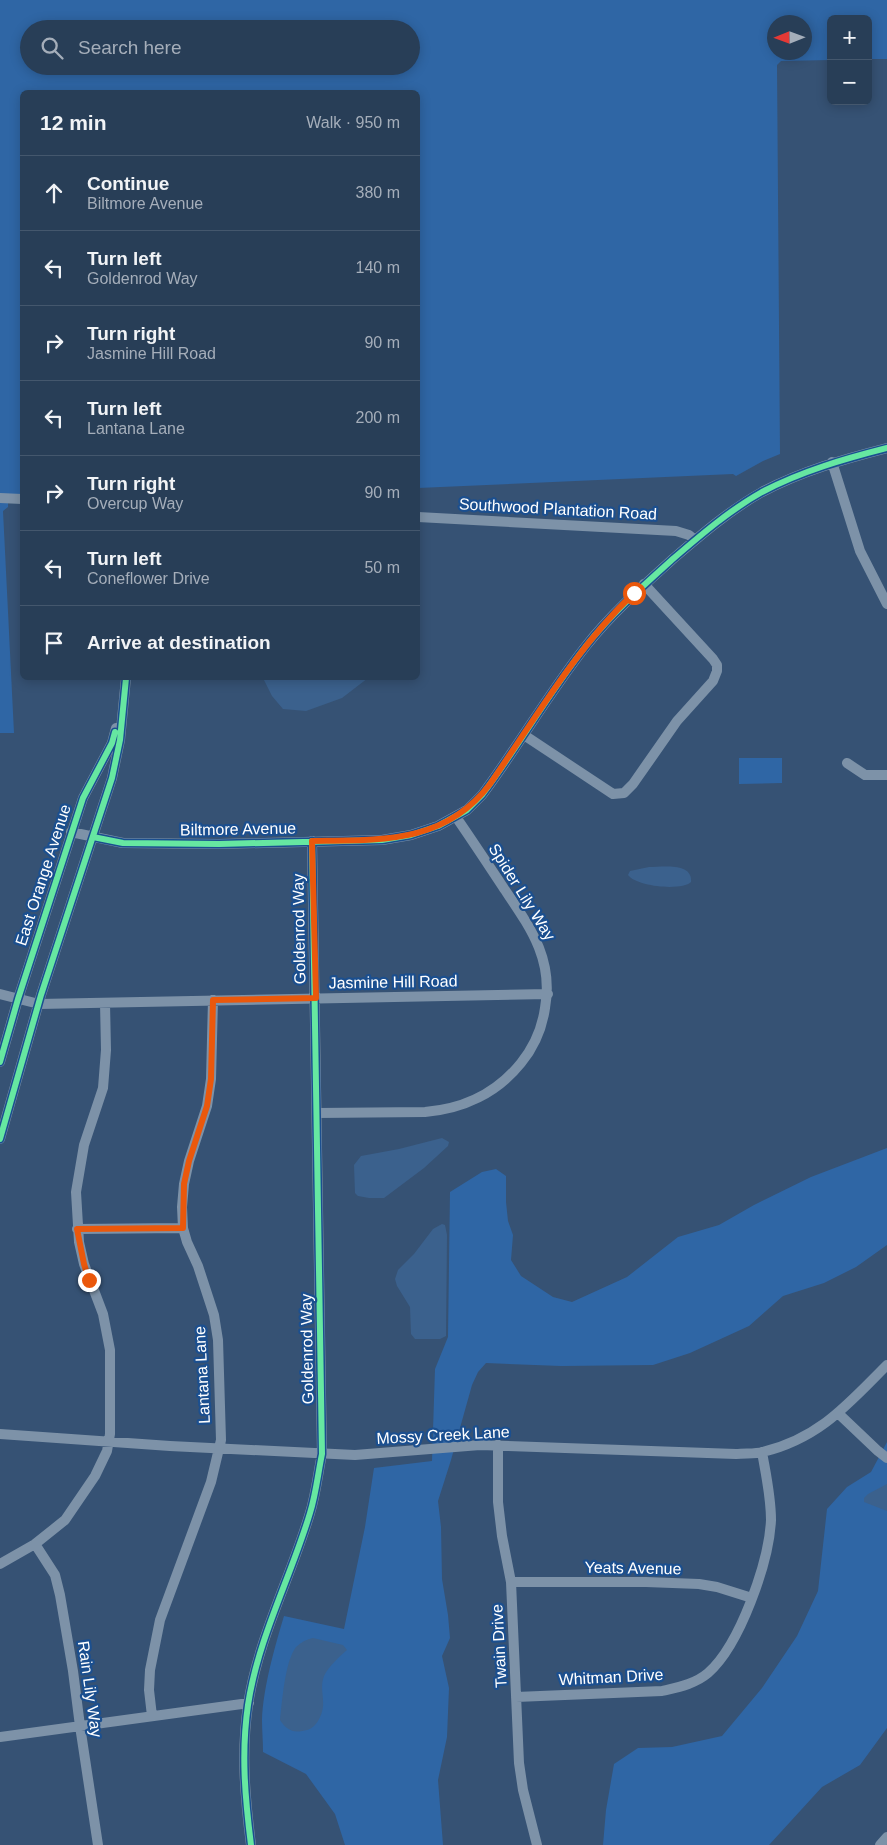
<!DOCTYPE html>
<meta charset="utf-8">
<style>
:root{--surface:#283e57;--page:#344961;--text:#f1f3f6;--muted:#a5aeba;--line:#44576d}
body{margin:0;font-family:Helvetica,sans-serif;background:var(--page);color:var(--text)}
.controls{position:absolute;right:15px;top:15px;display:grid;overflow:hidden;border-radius:8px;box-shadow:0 2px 12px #0003}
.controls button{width:45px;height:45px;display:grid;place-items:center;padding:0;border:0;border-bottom:1px solid var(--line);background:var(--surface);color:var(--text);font:25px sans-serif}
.compass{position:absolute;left:767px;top:15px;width:45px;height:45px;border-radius:50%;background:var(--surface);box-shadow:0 2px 12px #0003;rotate:269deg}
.stop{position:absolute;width:15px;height:15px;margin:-11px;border:4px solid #ea580c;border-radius:50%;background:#fff}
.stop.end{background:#ea580c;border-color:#fff;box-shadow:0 1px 5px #0008}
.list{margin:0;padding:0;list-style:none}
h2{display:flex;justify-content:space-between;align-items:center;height:65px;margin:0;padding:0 20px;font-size:21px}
h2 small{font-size:16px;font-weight:400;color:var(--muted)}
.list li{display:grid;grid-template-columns:32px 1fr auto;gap:15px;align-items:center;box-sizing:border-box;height:75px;padding:0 20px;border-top:1px solid var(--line)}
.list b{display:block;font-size:19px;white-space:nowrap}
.list p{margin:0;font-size:16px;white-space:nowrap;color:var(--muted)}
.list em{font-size:16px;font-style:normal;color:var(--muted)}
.icon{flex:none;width:28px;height:28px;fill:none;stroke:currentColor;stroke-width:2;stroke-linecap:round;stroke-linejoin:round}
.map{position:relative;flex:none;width:887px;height:1845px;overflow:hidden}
.search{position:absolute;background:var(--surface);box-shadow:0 2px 12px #0003;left:20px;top:20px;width:400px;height:55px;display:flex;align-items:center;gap:12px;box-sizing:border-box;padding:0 18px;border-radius:28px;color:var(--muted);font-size:19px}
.panel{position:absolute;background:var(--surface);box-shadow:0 2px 12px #0003;left:20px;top:90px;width:400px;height:590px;border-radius:8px}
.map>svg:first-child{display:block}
.green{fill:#2f66a5;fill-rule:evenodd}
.water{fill:#3b618d}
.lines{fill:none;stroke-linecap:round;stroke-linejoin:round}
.minor{stroke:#7d92a8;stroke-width:10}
.cycleway-casing{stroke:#1b4f8f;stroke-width:9}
.cycleway{stroke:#66e7a1;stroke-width:6}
.route{stroke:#ea580c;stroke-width:6}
.labels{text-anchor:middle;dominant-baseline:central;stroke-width:4.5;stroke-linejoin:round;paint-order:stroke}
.street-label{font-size:16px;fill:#fff;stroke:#1b4f8f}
</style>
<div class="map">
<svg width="887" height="1845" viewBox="0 0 887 1845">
<rect width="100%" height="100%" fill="#365274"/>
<path class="green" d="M0,0H887V59H868V19H831V60L781,61L777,65L780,454L763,461L736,476L733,474L418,488V92H22V495L0,494ZM774,22H804V52H774ZM29,29H411V66H29Z
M0,502L8,503V507L3,511L14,733H0Z
M739,758H782V783L739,784Z
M887,1148V1245L856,1267L824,1283L783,1296L749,1326L690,1353L653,1365L561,1366L486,1363L478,1372L472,1385L451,1460L438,1501L441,1527L442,1579L448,1615L450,1638L442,1656L449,1688L447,1737L438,1780L443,1845H345L335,1814L306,1774L263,1752C263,1741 262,1730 262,1720C263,1688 275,1646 284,1616L344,1629L365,1527L374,1468L432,1461L435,1369L448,1337L450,1192L482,1172L496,1169L506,1176V1202L508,1221L513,1235L511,1260L521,1276L553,1297L572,1302L627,1277L678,1237L719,1225L754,1205L811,1177Z
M887,1442V1728L860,1765L822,1787L769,1845H603L606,1810L614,1764L638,1748L672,1747L722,1736L762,1688L797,1636L818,1591L827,1509L847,1487L871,1472Z"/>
<path class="water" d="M263,678H368L342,698L306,711L283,709L272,696Z
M649,867C662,867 693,862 691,882C682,891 637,887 628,875L630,871Z
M442,1138L449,1142L448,1146L424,1168L384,1198H369L358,1196L355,1193L354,1165L361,1156L399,1149Z
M442,1224L445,1225L447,1235L446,1336L440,1339H415L411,1334L410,1307L397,1286L395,1279L398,1270L414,1254L433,1229Z
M887,1484V1511L864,1502V1498L868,1494Z
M313,1638L343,1645L347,1650C339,1657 329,1666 324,1676C318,1692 329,1703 318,1721C313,1728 310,1730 302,1731C292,1733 286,1729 280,1720C282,1702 285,1661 296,1647C301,1642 307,1639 313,1638Z"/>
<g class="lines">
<path class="minor" d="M832,462L860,551L887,604
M0,498L22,499
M418,517L676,531L689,535L695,540
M524,735L613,794L624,793L633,784L677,721L713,681L717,671V665L713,659L644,584
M847,763L865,775H887
M71,832L123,843L219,844L382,840L411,835L438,826L467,810L482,795C518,747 548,694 586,646C612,613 643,586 674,558C702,534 730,510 762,492C802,471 844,459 887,448
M0,994L39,1004L548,994
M0,1062L18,999L83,798L112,743L116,728
M317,1113L425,1112C463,1109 497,1093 521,1063C534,1047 542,1029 545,1008C554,958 529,926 503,887C487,863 472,840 456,817
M0,1139L41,995L112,778L120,740L126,678
M77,1229L183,1228
M838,1413L878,1451L887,1458
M0,1434L170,1446L355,1455L480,1445L736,1454C745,1453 755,1454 763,1452C820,1438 848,1404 887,1365
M498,1445V1502L502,1536L511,1582L519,1763L523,1790L537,1845
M35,1544L55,1575L60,1595L73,1671L80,1726L98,1845
M0,1564L35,1544L65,1520L95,1476L107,1451L110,1434V1350L103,1314L84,1264L79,1242L76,1192L84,1145L103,1088L106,1050L105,1003
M511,1582H646L699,1584L717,1587L752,1598
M516,1697L662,1691C679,1687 695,1684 708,1673C740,1645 769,1562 771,1520C771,1497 766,1475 762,1452
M152,1716L149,1690L150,1670L160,1620L211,1482L221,1440L218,1340L214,1315L198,1266L187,1242L183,1228L182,1207L184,1184L189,1161L207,1106L211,1079L213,1000
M0,1737L249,1703
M251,1845C245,1797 241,1753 248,1705C258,1638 291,1577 310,1513C316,1494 318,1473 322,1454L312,841
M880,1845L887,1837"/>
<defs>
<path id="cycleway" d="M93,837L123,843L219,844L382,840L411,835L438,826L467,810L482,795C518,747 548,694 586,646C612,613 643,586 674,558C702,534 730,510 762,492C802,471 844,459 887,448
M0,1062L18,999L83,798L112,743L115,732
M0,1139L41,995L112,778L120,740L126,678
M251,1845C245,1797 241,1753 248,1705C258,1638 291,1577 310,1513C316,1494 318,1473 322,1454L312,841"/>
</defs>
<use href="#cycleway" class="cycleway-casing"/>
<use href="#cycleway" class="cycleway"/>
</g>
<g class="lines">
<path class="route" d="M89,1280L84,1264L77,1229L183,1228L184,1184L189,1161L207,1106L211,1079L213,1000L316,998L312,841C380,840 445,844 490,784C535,719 576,648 634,593"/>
</g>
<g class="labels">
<g class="street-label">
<text transform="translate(558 509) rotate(3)">Southwood Plantation Road</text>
<text transform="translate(238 829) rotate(-1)">Biltmore Avenue</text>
<text transform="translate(43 875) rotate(-72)">East Orange Avenue</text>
<text transform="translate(522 892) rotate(58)">Spider Lily Way</text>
<text transform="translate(299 929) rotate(-91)">Goldenrod Way</text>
<text transform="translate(393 982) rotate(-1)">Jasmine Hill Road</text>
<text transform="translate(307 1349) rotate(-91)">Goldenrod Way</text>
<text transform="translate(202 1375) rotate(-93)">Lantana Lane</text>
<text transform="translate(443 1435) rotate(-3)">Mossy Creek Lane</text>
<text transform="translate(633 1568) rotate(1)">Yeats Avenue</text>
<text transform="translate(499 1646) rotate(-93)">Twain Drive</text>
<text transform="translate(611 1677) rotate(-3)">Whitman Drive</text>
<text transform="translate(90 1689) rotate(82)">Rain Lily Way</text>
</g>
</g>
</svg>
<div class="controls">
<button>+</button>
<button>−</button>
</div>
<svg class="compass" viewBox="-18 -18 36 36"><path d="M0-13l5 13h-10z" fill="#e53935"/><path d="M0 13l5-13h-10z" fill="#a5aeba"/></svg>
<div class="stop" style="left:634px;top:593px"></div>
<div class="stop end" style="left:89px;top:1280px"></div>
<div class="search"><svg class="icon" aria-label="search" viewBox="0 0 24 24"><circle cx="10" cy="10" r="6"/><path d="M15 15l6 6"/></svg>Search here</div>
<section class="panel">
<h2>12 min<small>Walk · 950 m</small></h2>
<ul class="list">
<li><svg class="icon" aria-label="ahead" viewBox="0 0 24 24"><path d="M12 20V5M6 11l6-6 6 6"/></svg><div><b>Continue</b><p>Biltmore Avenue</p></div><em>380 m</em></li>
<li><svg class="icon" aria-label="left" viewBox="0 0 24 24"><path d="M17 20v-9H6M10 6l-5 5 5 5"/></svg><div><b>Turn left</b><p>Goldenrod Way</p></div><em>140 m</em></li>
<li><svg class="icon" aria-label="right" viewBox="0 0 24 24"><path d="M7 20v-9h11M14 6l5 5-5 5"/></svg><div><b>Turn right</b><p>Jasmine Hill Road</p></div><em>90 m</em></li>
<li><svg class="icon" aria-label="left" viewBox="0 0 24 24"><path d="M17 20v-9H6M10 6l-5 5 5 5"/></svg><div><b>Turn left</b><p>Lantana Lane</p></div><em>200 m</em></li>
<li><svg class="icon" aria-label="right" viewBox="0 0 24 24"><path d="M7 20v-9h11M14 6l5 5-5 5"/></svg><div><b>Turn right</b><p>Overcup Way</p></div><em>90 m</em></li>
<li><svg class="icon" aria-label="left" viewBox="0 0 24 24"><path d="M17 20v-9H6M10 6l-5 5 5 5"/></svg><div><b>Turn left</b><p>Coneflower Drive</p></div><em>50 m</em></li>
<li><svg class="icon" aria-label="arrive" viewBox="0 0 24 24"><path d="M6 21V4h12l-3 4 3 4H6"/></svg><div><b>Arrive at destination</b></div></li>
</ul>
</section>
</div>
